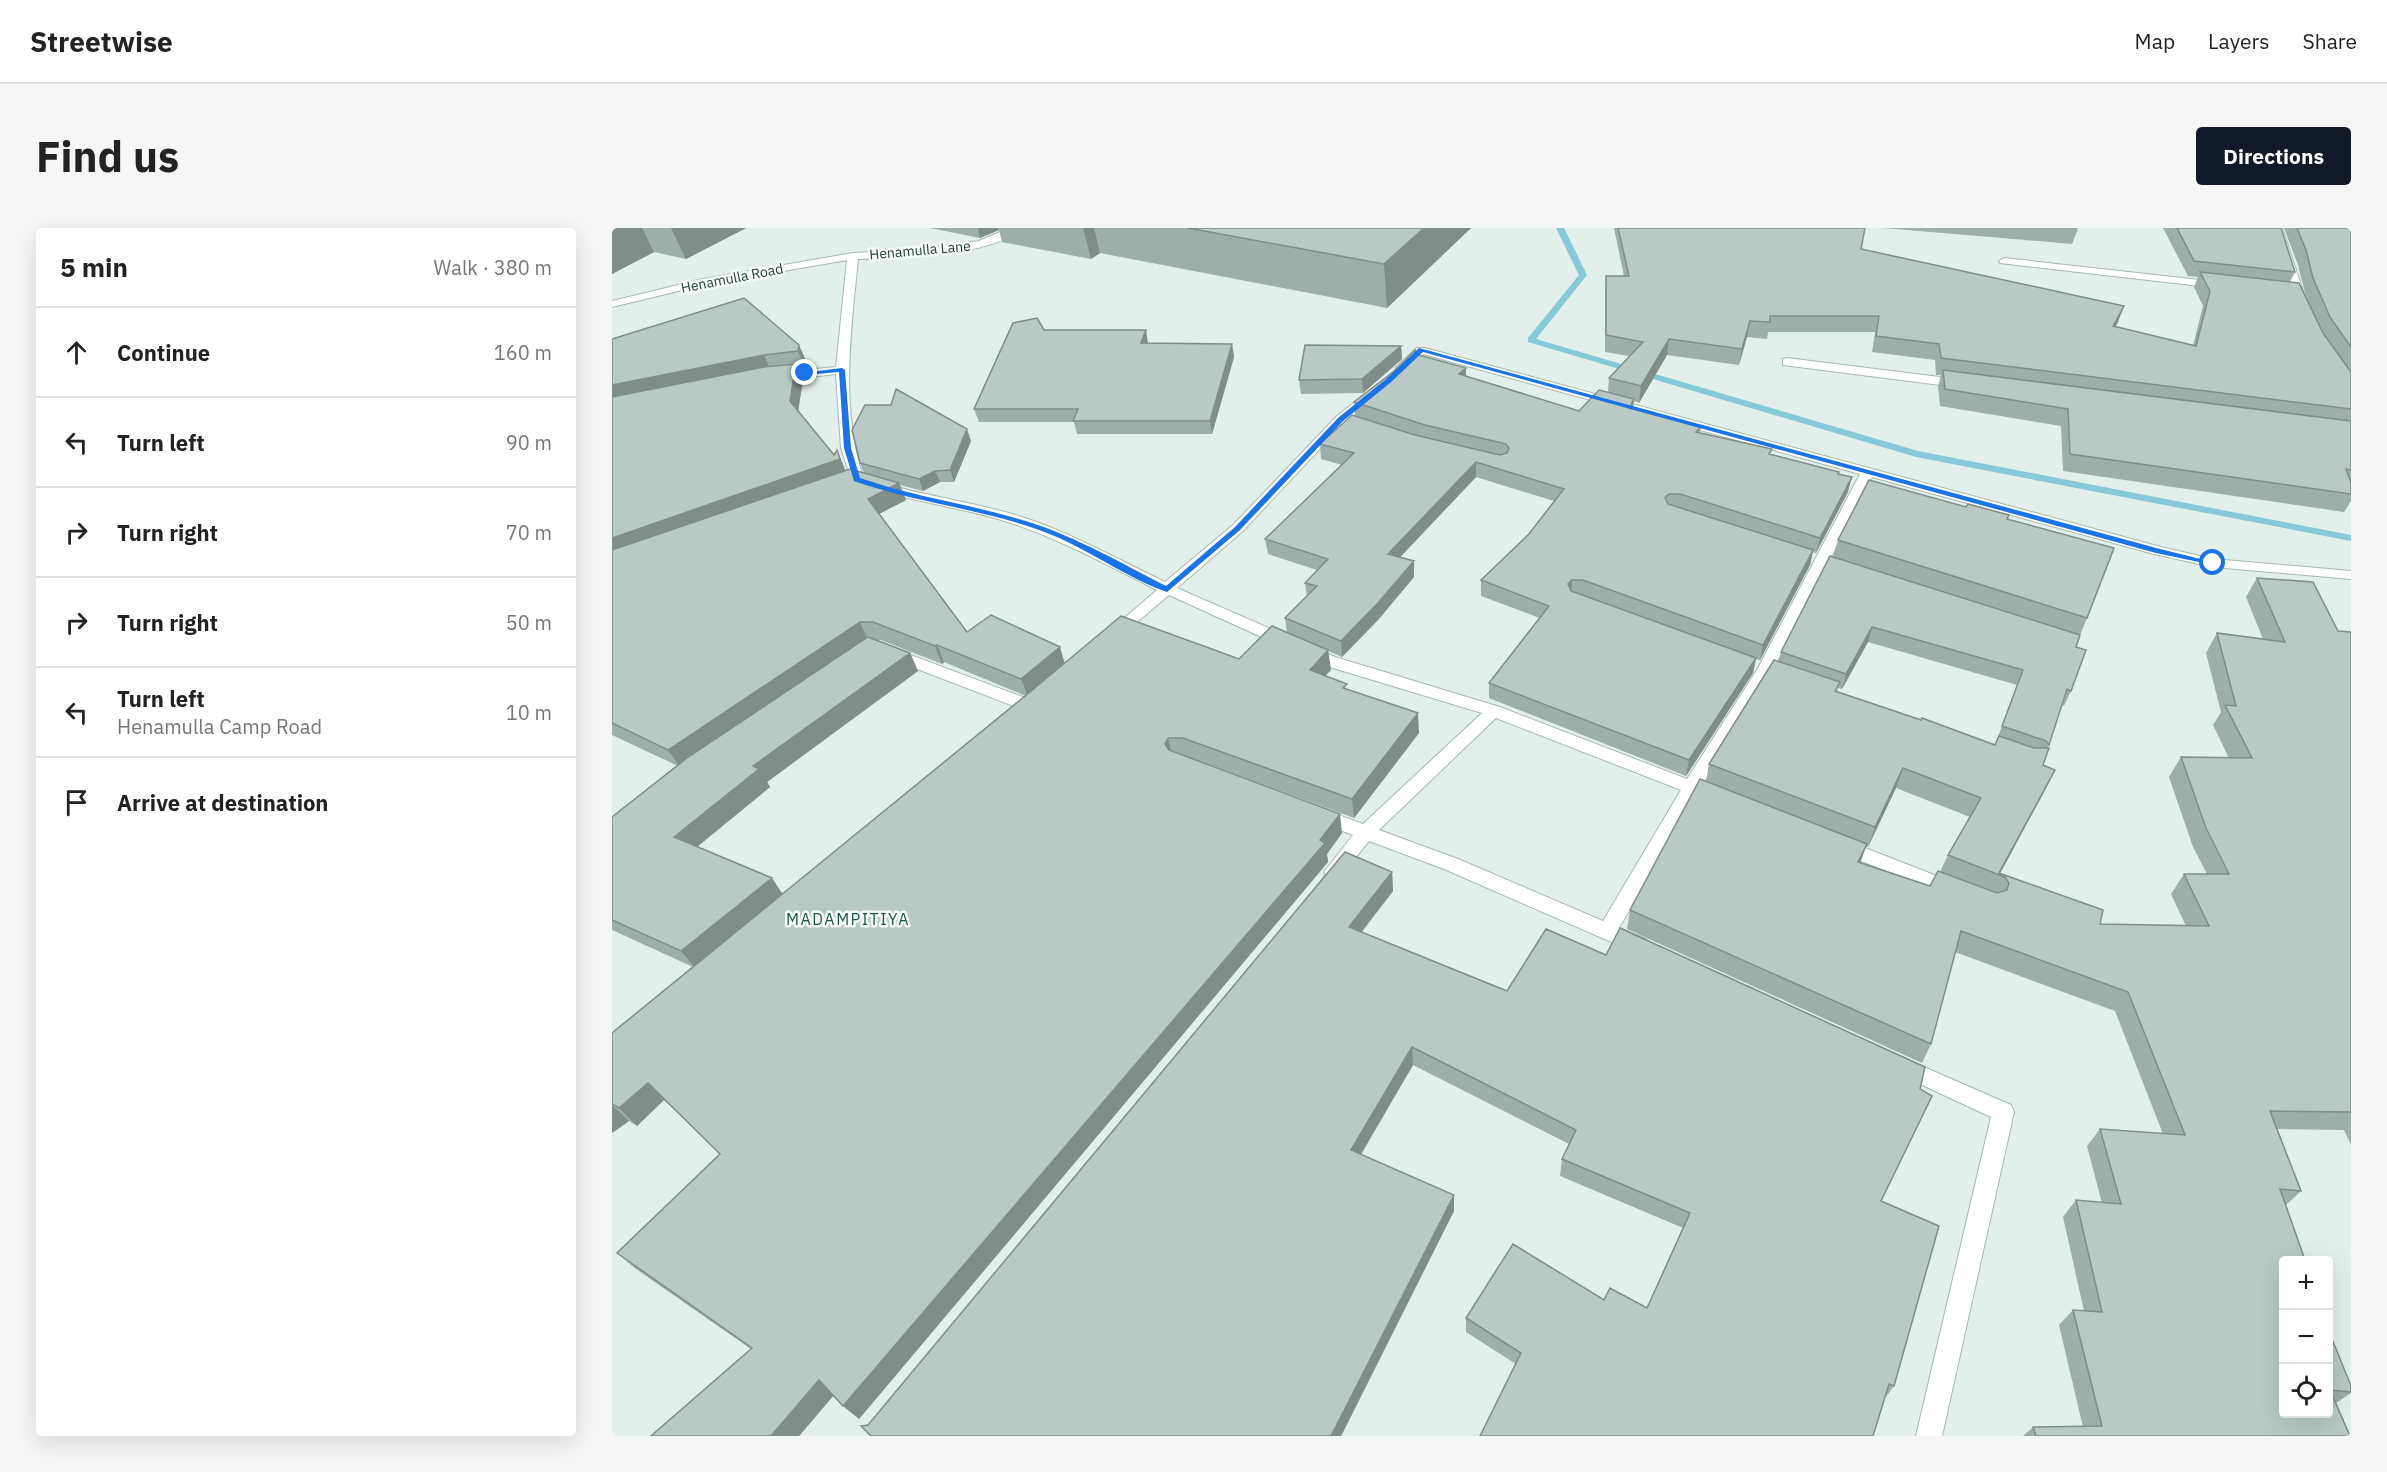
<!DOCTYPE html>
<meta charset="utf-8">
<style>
:root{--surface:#fff;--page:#f6f6f6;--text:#222;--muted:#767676;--line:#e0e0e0;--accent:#111827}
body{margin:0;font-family:"IBM Plex Sans",sans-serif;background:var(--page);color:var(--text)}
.controls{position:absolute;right:18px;bottom:18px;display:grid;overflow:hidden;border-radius:6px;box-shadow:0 6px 24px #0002}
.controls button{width:54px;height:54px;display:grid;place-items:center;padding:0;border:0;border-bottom:2px solid var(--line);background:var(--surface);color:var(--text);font:30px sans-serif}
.stop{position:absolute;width:18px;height:18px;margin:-14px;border:4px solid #1a73e8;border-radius:50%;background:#fff}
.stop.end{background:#1a73e8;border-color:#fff;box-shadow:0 2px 6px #0008}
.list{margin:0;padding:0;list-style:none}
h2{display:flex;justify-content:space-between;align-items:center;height:78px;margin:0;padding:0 24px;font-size:26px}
h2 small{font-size:20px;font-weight:400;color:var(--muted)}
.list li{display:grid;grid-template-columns:39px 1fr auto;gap:18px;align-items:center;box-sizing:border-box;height:90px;padding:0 24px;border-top:2px solid var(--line)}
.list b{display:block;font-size:22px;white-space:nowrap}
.list p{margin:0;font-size:20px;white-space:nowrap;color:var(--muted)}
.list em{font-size:20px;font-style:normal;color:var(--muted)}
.icon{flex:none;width:33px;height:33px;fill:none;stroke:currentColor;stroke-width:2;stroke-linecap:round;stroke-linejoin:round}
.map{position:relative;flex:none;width:1739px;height:1208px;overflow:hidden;border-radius:6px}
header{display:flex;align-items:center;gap:36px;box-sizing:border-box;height:84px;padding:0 30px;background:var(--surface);border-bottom:2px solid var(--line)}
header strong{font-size:28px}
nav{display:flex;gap:33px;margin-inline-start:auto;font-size:21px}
.intro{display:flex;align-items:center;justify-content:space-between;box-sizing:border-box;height:144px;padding:0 36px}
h1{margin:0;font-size:42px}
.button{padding:15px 27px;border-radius:6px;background:var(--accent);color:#fff;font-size:21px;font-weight:700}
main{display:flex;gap:36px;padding:0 36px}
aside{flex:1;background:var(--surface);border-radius:6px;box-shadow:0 6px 24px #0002}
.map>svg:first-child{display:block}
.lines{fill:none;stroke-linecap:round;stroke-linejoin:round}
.stream{fill:#86c9d9;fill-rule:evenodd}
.lane-casing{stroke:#a5b8b2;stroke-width:2}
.street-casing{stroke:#a5b8b2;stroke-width:2}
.secondary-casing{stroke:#a0bcb3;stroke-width:2}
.lane{fill:#fff;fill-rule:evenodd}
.street{fill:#fff;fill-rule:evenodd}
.secondary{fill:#fff;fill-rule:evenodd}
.wall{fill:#9eaea8;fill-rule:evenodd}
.shaded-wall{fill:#818d88}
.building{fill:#b8cac3;stroke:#818d88;stroke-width:1.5}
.route{fill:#1a73e8}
.labels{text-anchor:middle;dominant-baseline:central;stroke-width:5;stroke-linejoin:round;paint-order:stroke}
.far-street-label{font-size:14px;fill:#21423a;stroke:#f5faf8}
.neighbourhood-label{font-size:16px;letter-spacing:1.5px;fill:#1a574a;stroke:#f5faf8}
</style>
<header>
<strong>Streetwise</strong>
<nav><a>Map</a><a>Layers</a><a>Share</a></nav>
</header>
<div class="intro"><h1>Find us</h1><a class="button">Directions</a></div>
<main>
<aside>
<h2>5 min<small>Walk · 380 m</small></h2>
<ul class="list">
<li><svg class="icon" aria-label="ahead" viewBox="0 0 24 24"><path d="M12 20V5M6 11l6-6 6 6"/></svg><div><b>Continue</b></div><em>160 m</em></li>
<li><svg class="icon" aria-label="left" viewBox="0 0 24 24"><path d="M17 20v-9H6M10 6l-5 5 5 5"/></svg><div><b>Turn left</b></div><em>90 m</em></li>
<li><svg class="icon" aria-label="right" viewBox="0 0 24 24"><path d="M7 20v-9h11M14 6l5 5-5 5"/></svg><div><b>Turn right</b></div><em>70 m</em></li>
<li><svg class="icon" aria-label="right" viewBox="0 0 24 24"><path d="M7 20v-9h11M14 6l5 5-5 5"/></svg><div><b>Turn right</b></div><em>50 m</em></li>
<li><svg class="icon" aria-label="left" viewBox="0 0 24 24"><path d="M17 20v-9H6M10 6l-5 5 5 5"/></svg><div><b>Turn left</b><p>Henamulla Camp Road</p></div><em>10 m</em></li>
<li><svg class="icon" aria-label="arrive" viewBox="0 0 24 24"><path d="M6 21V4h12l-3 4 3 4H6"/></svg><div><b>Arrive at destination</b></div></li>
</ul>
</aside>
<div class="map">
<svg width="1739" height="1208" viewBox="0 0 1739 1208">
<rect width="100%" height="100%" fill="#e3efea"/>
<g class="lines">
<path class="stream" d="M944,0H952L975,47L924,111L1306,223L1739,307V313L1304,229L916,114V110L967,47Z"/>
<defs>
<path id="lane" d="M1392,30L1606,54L1611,57L1606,60L1388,35L1387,33Z"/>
<path id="street" d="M397,0H411C378,29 289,29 246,31C239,103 228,178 251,249C302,267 355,272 407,288C458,304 505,331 553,354L621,297L725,188L757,163H765V169L733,194L631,303L565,360L723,429L888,479L1075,551L1145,442L1248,246L811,126L792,145H784V139L805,120H813L1549,319L1601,331L1739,343V351L1601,339L1542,326L1260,249L1161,442L1090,557L1109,565L1112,569L1109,573L1103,575L1083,568L1007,700L1034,711L1037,717L1034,723L1027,725L1020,723L832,641L757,613L728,649L721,651L714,649L712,644L741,607L699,591L696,586L699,581L705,579L751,596L870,485L711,437L557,367L505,411H495L492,408L495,405L545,362C497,338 450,312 399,295C347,278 292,273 240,254L229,220L224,146L163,153L157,149L163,145L224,139L235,32L91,57L0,79V73L91,51L241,25L305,22L367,13ZM884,490L1069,562L991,693L846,631L767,602Z
M1175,130L1352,152L1358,156L1352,160L1171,137V131Z
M280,420L424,474L426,478L424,482H412L274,429L272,425L274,421Z
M1230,611L1348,657L1350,662L1348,667L1341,669L1224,623L1221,618L1224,613Z
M1289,829L1399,877L1402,884L1330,1208H1304L1379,889L1282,844L1278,838L1282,832Z"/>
<path id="secondary" d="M1660,0H1670L1696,78L1694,80L1690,81L1684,78Z"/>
</defs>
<use href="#lane" class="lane-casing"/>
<use href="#street" class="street-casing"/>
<use href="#secondary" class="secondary-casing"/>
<use href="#lane" class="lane"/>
<use href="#street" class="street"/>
<use href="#secondary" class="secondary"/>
</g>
<path class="wall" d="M0,0H134L74,31L42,24L0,46Z
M318,0H859L775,80L488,25L479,31L390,14L387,2L368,10Z
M1002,0H1253L1249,21L1512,78L1503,99L1581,118L1591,78L1582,59L1586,49L1576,48L1551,0H1669L1683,44L1678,54L1703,89L1693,65L1686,37L1672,0H1739V273L1732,284L1451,243L1449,198L1328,178L1326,159L1329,147H1324L1323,132L1260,124L1263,104H1156L1155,111L1135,109L1127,137L1055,127L1027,175L1022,173L1021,181L1089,199L1088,205L1159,226L1227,244V246L1236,264L1204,325L1201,324L1198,337L1148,432L1144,431L1141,445L1074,548L877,470V455L928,390L869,368V352L916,307L942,273L864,249L788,329L802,333V349L766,392L730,429L716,423L719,442L713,447L807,505L742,590L588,533L730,605L715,626L716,634L247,1191L221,1167L187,1208H39L139,1121L24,1041L5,1025L108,926L52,872L25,898L17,893L0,905V805L81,739L0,702V589L66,538L0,507V111L187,117L194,133L193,140H186L191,152L186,184L222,227L225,222L234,243L252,245L248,235L359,213L342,254H328L311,263L288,257L294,272L267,286L355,404L453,435L627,431L675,405L673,390L695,369L693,355L705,342L656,326L653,311L730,237L709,231L708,216L743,188L742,174L803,126L854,140V148L967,183L996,164L997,150L1017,128L993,124V63L994,48H1012ZM264,412H269L330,436L332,434L414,468L171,666L85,619L158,559L155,554L306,443L298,425Z
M1271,0H1465L1466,1L1460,16Z
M432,102L536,115L620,116L622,129L600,206H465L462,194H367L362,181Z
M789,118L790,131L751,165L689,166L687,152Z
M1354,279L1397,287L1395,291L1475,390L1468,407L1464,419L1459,463L1452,478L1450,477L1436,520L1431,537L1443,542L1433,562L1388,646L1488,696L1574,698L1559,666L1572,646H1595L1581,619L1557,549L1569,529L1617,530L1601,497L1609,484L1594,425L1605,405L1651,411L1634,369L1645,350L1726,403L1739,404V917L1732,902L1665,901L1689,963L1673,978L1716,1101L1739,1158V1165L1724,1175L1738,1208H1411L1421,1199H1471L1447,1097L1461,1082L1472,1083L1451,989L1464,972L1490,975L1475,918L1488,901L1551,906L1503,783L1343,724L1319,816L1310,835L1015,701L1018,682L1094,554L1097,536L1166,433L1169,424L1221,329L1226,312ZM1256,414L1405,457L1383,517L1225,464L1226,460L1230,461ZM1284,560L1358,589L1336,627L1328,644L1318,658L1248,635L1254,618L1256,619Z
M780,644L781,663L750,704L1269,973L1282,1158L1273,1170L904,1136L854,1104V1090L992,1072L1035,1080L1071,1000L948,948L950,931L957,916L801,837L749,927L842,967V983L729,1208H259L256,1197Z"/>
<path class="shaded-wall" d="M0,0H30L42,24L0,46Z
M59,0H134L74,31Z
M366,0H386L387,2L368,10Z
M471,0H482L488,25L479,31Z
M812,0H859L775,80L772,36Z
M1512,78L1506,94L1495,115L1501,98Z
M1138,93L1135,109L1127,137L1130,121Z
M534,102L536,115H529Z
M1057,111L1055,127L1027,175L1029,158Z
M620,116L622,129L600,206L598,193Z
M187,117L194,133L193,140L186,123Z
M789,118L790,131L751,165L750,151Z
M152,127L159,143L0,176V157Z
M184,136L191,152L185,190L178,173Z
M854,140V154L847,146Z
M1022,171L1020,186L1017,180Z
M355,201L359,213L342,254L338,242Z
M225,222L235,248L0,331V310L228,231Z
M864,234V249L777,341L776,326Z
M323,243L328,254L311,263L307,251Z
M1240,249L1236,264L1204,325L1208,310Z
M287,255L294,272L263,288L256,271Z
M1201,322L1198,337L1148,432L1151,417Z
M802,333V349L766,392L730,429L729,413Z
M960,352L959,368L956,356Z
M248,394L256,412L68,539L56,522Z
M1260,399L1256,414L1230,461L1234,446Z
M325,417L332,434L330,436L323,418Z
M448,419L453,436L416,468L409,451Z
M716,422L719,442L701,461L698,442Z
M298,425L306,443L155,554L158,559L75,627L62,609L141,538Z
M1144,430L1141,445L1074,548L1077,532Z
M806,485L807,505L742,590L740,571Z
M556,510L561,530L553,516Z
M1291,540L1284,560L1256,619L1263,599Z
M1443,542L1433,562L1387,646H1386Z
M728,586L730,605L715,626L716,634L247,1191L231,1178L708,612Z
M1255,616L1248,635L1246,634Z
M780,644L781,663L739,717L737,699Z
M160,650L172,668L83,740L69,723Z
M800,819L801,837L741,939L739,922Z
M36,855L52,872L25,898L7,880Z
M0,877L17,893L0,905Z
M842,967V983L729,1208H719Z
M207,1152L223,1166L187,1208H159Z"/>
<path class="building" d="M576,0H812L772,36Z
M1006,0H1253L1249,21L1512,78L1501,98L1584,118L1598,63L1588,44L1687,55L1711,105L1739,144V181L1329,130L1327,116L1264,108L1267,88H1158V94L1138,93L1130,121L1057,111L1029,158L997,150L1031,114L994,107V48H1017Z
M1565,0H1669L1683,44L1582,33Z
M1685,0H1739V119L1718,89L1701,50L1694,22Z
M132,70L187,117L186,123L152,127L0,157V111Z
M425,90L432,102H534L529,115L620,116L598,193H461L466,181H362L401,95Z
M693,117L789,118L750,151L687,152Z
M803,122V126L854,140L847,146L967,183L987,162L1022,171L1017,180L1089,199L1084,204L1160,221L1157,226L1227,244L1226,246L1240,249L1208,310L1068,266H1057L1053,270L1056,276L1201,322L1151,417L971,352H960L956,356L959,363L1144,430L1077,532L877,455L937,378L869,352L916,307L952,261L864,234L776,326L802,333L765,376L729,413L673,390L705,358L693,355L716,331L653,311L742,225L708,216L740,187L803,207L888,227L895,225L897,220L894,216L813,197L742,174L781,144Z
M184,136L178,173L222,227L225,222L228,231L0,310V169L152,139Z
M1331,142L1739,193V242L1734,241L1739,255V266L1458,226L1456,181L1333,161Z
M284,161L355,201L338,242L323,243L307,251L248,235L240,202L253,177H279Z
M238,241L287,255L256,271L355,404L379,387L448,419L409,451L325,417L323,418L261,394H248L56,522L0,495V322Z
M1257,252L1354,279L1356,276L1397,287L1395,291L1502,320L1475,390L1226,312Z
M1218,328L1468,407L1464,419L1474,422L1459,463L1455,461L1437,517L1434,513L1390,498L1411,442L1260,399L1234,446L1169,424Z
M1645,350L1701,354L1726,403L1739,404V884L1658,883L1689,963L1668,961L1693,1032H1671V1185H1716V1101L1739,1158V1164L1718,1162L1738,1208H1424L1421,1199L1490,1198L1461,1082L1490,1084L1464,972L1509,976L1488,901L1573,907L1516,764L1349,703L1319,816L1018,682L1088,551L1255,616L1246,634L1318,658L1326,643L1385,665L1395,662L1397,655L1393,649L1336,627L1369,570L1291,540L1263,599L1097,536L1162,432L1228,454L1223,463L1309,492L1310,490L1383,517L1387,508L1422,520H1437L1431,537L1443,542L1387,645L1491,682L1488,696L1597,698L1572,646H1617L1594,600L1569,529L1640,530L1613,477L1624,478L1605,405L1673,414Z
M509,388L627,431L660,398L716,422L698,442L735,456L731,460L806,485L740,571L571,510H556L553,516L557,522L728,586L708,612L713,615L231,1178L207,1152L159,1208H39L140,1120L5,1025L108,926L36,855L7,880L0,876V805L418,464Z
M256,409L298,425L141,538L147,541L62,609L160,650L69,723L0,692V589L75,530Z
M733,624L780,644L737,699L895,763L934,701L994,727L1008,700L1313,839L1308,861L1320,868L1269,973L1327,998L1282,1158L1277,1156L1261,1208H868L909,1125L854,1090L901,1016L992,1072L998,1060L1035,1080L1078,985L950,931L964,902L800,819L739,922L842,967L719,1208H259L249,1198L256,1197Z"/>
<path class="route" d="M807,120L1548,321L1605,335L1601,337L1544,325L811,124L778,155L731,193L628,302L555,364C515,350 479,323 440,307C376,281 307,276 242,253L232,220L227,144L193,147L189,145L230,140L233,142L239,220L248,250C299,268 352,275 403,290C456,304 505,333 554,358L623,299L726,190L773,152Z"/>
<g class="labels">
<g class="far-street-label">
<text transform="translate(308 22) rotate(-5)">Henamulla Lane</text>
<text transform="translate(120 50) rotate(-11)">Henamulla Road</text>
</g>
<g class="neighbourhood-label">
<text x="236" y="691">MADAMPITIYA</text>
</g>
</g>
</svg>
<div class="controls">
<button>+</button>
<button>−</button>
<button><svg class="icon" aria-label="locate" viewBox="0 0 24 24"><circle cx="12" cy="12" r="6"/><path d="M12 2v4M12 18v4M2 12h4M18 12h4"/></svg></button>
</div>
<div class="stop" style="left:1601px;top:335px"></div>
<div class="stop end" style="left:193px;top:145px"></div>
</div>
</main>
